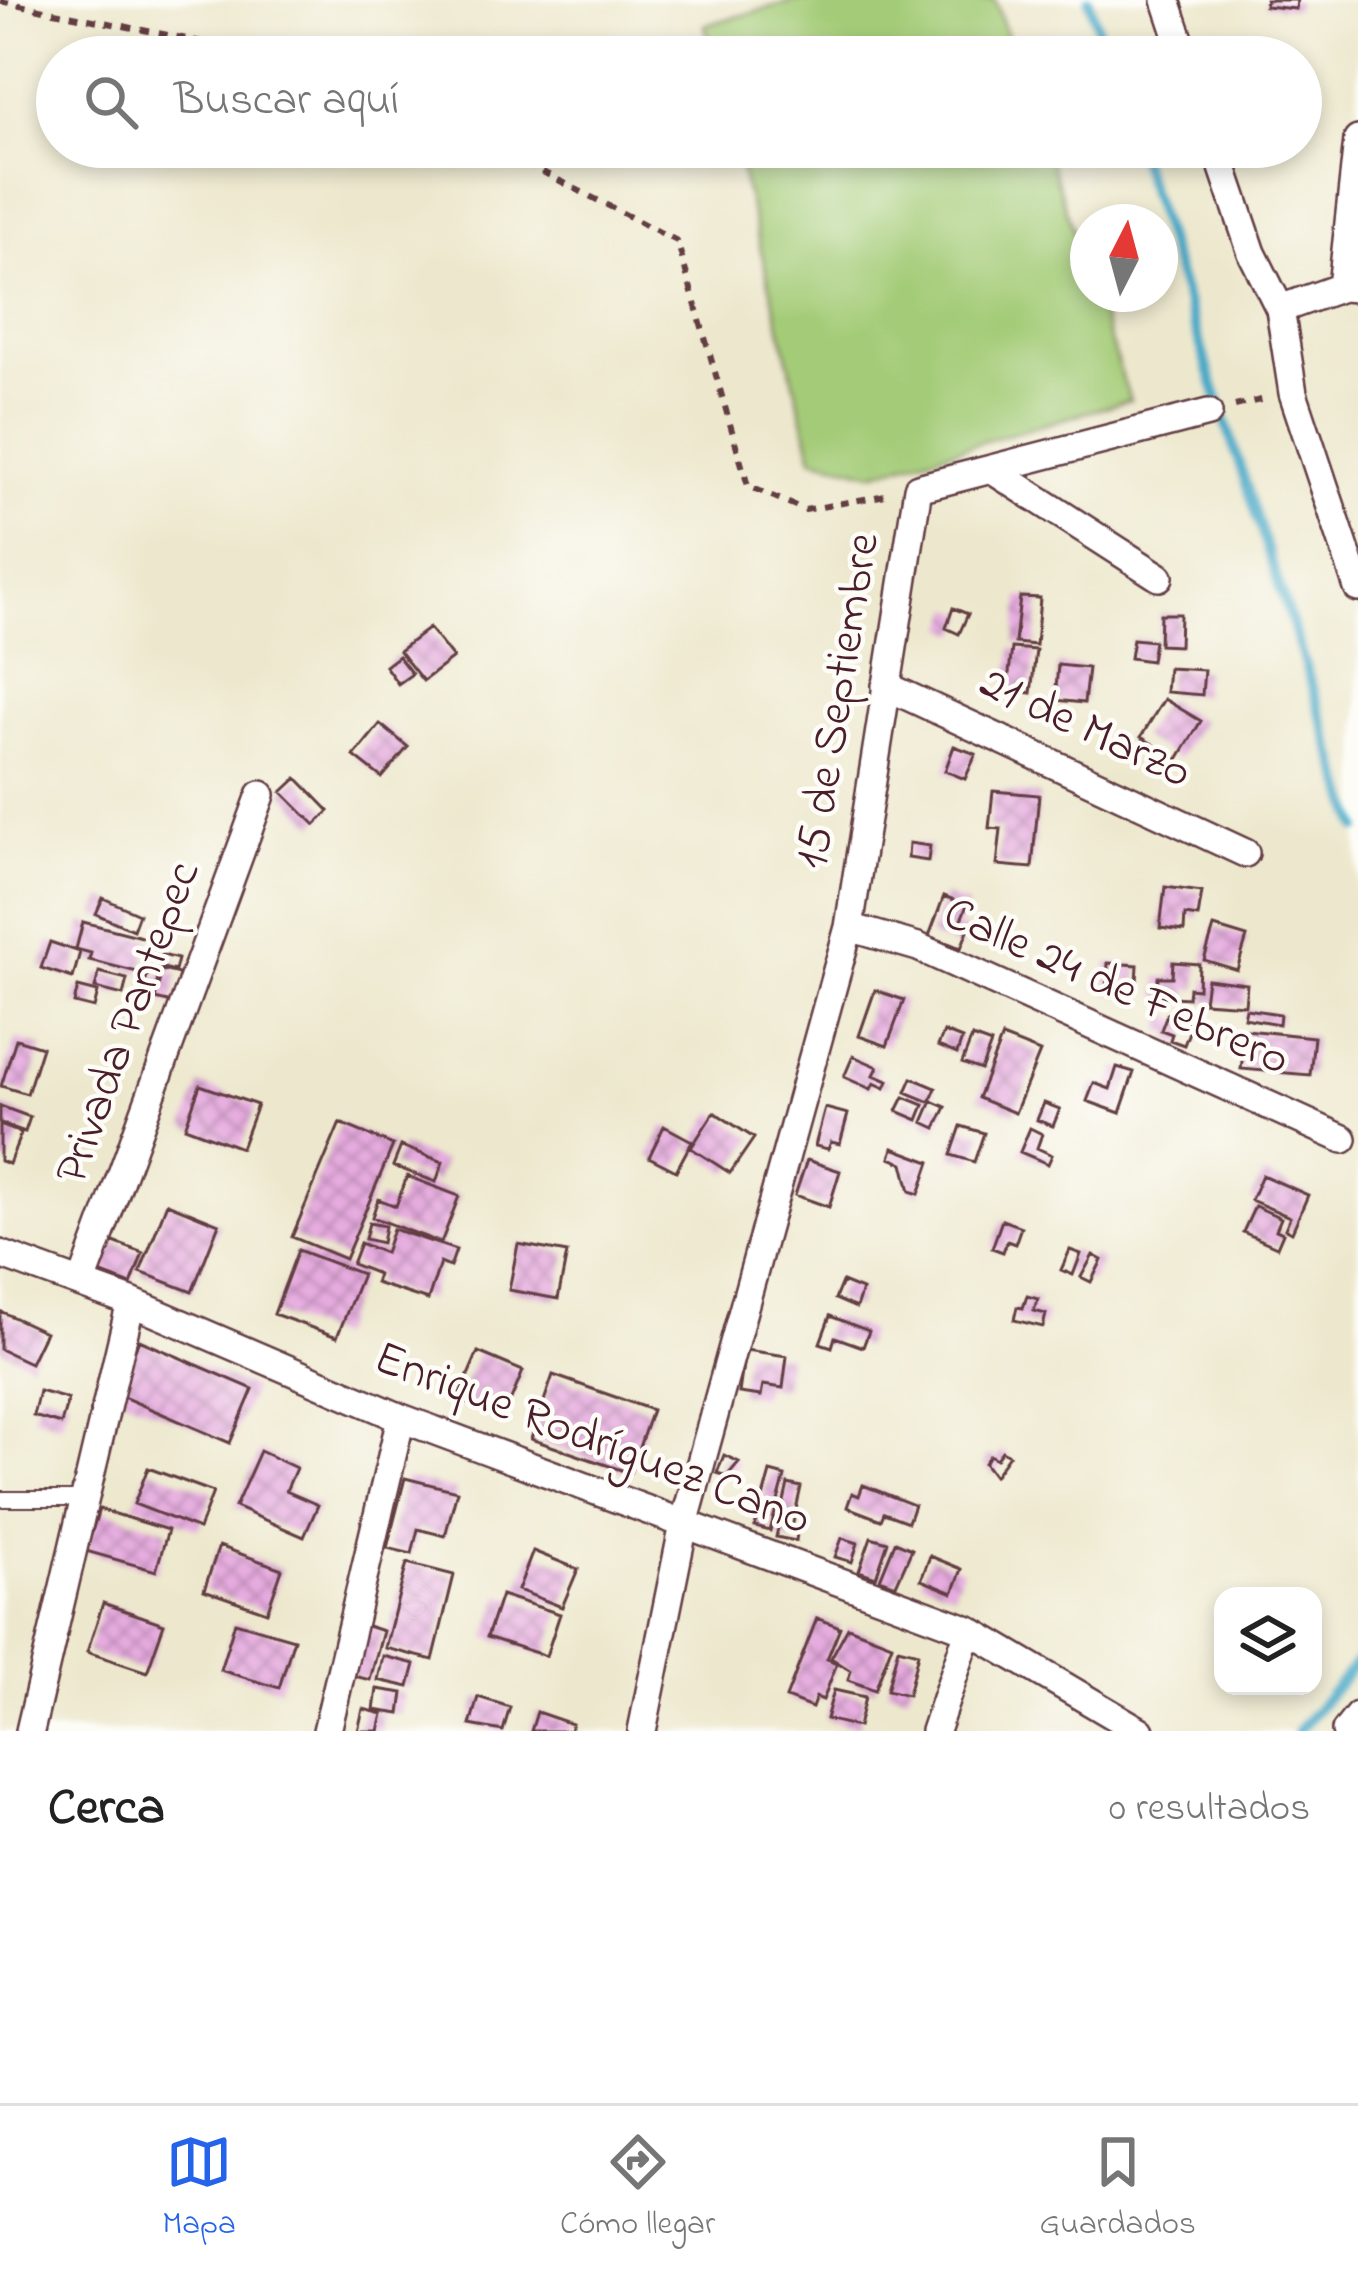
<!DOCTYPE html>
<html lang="es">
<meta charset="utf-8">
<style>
:root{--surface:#fff;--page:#f6f6f6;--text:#222;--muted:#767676;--line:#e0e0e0;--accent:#2563eb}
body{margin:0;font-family:"Indie Flower",sans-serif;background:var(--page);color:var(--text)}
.controls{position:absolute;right:36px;bottom:36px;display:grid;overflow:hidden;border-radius:24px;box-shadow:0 6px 18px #0003}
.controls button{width:108px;height:108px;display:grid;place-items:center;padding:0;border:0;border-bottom:3px solid var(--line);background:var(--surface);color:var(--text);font:60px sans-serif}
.compass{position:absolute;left:1070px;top:204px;width:108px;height:108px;border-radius:50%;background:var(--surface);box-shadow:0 6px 18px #0003;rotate:6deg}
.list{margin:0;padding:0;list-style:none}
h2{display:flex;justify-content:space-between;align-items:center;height:156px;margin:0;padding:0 48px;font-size:51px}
h2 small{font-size:39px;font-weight:400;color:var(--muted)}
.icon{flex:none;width:66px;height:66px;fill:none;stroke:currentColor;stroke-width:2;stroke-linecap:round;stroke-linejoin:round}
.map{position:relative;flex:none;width:1358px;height:1731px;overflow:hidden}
.search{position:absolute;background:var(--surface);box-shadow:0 6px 18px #0003;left:36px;right:36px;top:36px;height:132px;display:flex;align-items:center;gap:30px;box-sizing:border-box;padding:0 42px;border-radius:66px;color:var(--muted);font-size:45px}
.sheet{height:372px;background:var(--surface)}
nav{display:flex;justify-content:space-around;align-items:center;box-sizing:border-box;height:168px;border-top:3px solid var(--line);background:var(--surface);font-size:33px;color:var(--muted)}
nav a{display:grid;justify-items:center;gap:6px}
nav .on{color:var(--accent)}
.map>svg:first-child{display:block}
.grass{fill:#a4cc78;stroke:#777652;stroke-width:3}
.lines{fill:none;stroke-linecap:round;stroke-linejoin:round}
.stream{stroke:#49aac8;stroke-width:10}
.building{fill:url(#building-cross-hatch)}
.service-casing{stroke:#623d43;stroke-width:18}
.minor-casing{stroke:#623d43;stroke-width:32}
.path{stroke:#623d43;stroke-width:6;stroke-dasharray:9 9;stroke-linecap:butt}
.service{stroke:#fff;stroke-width:14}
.minor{stroke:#fff;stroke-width:27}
.labels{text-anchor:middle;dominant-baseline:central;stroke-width:9;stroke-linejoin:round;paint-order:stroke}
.street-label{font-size:48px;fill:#4a1f2b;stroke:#fdfcf7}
</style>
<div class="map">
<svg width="1358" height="1731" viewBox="0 0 1358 1731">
<defs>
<pattern id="building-cross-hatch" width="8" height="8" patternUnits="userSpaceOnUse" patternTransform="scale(3)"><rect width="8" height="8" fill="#e6abdf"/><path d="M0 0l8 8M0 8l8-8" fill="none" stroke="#bc8bb5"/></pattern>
</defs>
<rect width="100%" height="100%" fill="#fdfcf7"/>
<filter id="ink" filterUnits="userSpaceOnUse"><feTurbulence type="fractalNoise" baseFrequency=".00833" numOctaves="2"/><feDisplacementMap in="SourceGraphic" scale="24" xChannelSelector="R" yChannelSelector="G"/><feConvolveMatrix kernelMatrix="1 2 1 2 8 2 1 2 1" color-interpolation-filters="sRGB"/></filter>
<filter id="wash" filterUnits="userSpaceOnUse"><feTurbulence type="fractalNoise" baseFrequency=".004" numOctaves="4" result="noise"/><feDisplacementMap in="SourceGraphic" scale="48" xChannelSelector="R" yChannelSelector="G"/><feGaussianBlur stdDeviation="2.7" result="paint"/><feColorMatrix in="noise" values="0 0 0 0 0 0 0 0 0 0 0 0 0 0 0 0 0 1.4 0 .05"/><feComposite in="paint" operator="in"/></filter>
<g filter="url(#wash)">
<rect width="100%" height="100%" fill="#ede8cd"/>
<path class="grass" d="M798,0H995L1014,57H713L705,25Z
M735,147H1045L1088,275V294H1094L1130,400L873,473L813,458Z"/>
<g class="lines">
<path class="stream" d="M1089,0L1107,57
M1136,147L1358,828
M1298,1731L1358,1661"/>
</g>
<g id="blocks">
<path class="building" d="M1266,0H1297L1296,9L1265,6Z
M1301,66L1310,67L1305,120H1301Z
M1020,597L1040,598L1036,645L1015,643Z
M953,608L968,614L959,634L946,628Z
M1160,614H1180L1179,646L1159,645Z
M429,628L453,658L423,681L399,651Z
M1133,639L1154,641L1151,661L1130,658Z
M1012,648L1036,650L1031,693L1007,690Z
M398,656L412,674L398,684L385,666Z
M1058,665L1088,668L1084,703L1055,700Z
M1168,668L1204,670L1202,695L1166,692Z
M1164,699L1201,721L1178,759L1141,737Z
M380,724L408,747L382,778L354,756Z
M954,746L976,754L965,779L945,771Z
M297,778L329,811L315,825L282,792Z
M993,791L1039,795L1032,868L997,865L1001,829L989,828Z
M909,843L930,846L928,861L908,858Z
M1165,887L1202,892L1198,917L1185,915L1184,931L1160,928Z
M944,896L967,905L958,927L968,930L961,948L929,936Z
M103,898L139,914L133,930L96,914Z
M83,922L150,939L141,973L89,960L91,953L76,949Z
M1214,927L1247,937L1237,970L1204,960Z
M50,942L80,952L73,978L41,968Z
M151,952L178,959L175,971L147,964Z
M1173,962L1199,964L1198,989L1189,988L1188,998L1157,996L1158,977H1172Z
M1108,963L1138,965L1137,982L1120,981L1119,995L1106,993Z
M162,970L179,974L172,1003L155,999Z
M99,972L127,979L123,995L95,988Z
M148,972L159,975L152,1002L141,999Z
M1207,979L1247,984L1245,1005L1204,1002Z
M78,987L98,992L94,1008L74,1003Z
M875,990L904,1000L887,1046L859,1036Z
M1246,1009L1280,1014L1279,1024L1244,1018Z
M1167,1014L1192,1024L1184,1045L1170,1040L1172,1034L1161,1030Z
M1246,1030L1314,1037L1310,1075L1241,1069Z
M944,1032L962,1039L957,1054L938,1046Z
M972,1037L991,1044L981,1070L962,1063Z
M1002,1037L1040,1052L1015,1113L978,1098Z
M16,1039L42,1047L27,1094L1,1086Z
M853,1056L878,1067L874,1075L888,1081L885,1088L874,1083L871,1089L844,1077Z
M1117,1067L1134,1072L1120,1113L1087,1101L1094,1083L1110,1089Z
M912,1078L936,1088L930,1102L906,1092Z
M200,1085L257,1105L241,1148L185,1127Z
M904,1097L924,1105L918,1120L897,1111Z
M932,1101L946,1107L936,1128L923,1122Z
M1044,1103L1060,1109L1053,1126L1037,1120Z
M0,1106L30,1117L25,1132L0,1123Z
M825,1108L848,1114L840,1144L831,1142L828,1149L815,1146Z
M714,1112L754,1138L730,1173L691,1148Z
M340,1123L393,1145L345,1259L292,1237Z
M0,1125L21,1133L9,1164L0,1161Z
M664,1126L692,1141L676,1171L649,1157Z
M961,1126L984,1133L974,1162L951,1155Z
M1030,1128L1042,1134L1037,1148L1052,1155L1048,1164L1020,1152Z
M401,1146L443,1162L436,1182L393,1166Z
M893,1148L930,1162L919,1194L910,1191L903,1163L890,1158Z
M807,1160L840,1171L829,1207L795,1195Z
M1262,1175L1308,1195L1292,1232L1285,1229L1290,1217L1251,1200Z
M407,1176L459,1196L441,1243L372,1217L378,1199L396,1206Z
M167,1203L219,1224L192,1292L140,1272Z
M1255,1206L1281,1218L1276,1230L1283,1233L1277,1247L1243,1232Z
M1002,1220L1021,1227L1015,1244L1007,1241L1003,1252L992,1248Z
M369,1223L385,1226L382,1243L365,1239Z
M393,1229L456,1250L450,1267L440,1263L428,1300L375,1283L378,1274L352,1264L360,1243L385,1253Z
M111,1241L143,1253L131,1285L99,1273Z
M518,1244L567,1253L558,1299L509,1290Z
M298,1250L362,1274L337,1337L274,1314Z
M1070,1250L1081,1254L1073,1275L1061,1270Z
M1093,1255L1102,1260L1091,1282L1081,1277Z
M842,1282L862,1290L856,1308L835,1299Z
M1027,1296L1038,1299L1034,1311L1046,1314L1043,1327L1014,1320L1017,1307L1023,1308Z
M0,1311L45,1332L30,1363L0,1349Z
M830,1316L869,1331L863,1347L835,1337L832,1347L820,1343Z
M139,1340L253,1389L230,1443L116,1394Z
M745,1350L787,1356L783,1388L763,1385L761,1396L739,1393Z
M478,1352L523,1371L503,1419L458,1399Z
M553,1375L652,1410L630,1473L531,1439Z
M39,1391L68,1399L61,1424L33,1416Z
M260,1451L296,1468L286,1491L318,1505L304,1537L235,1507Z
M1002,1451L1009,1455L994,1476L984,1463L990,1455L996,1459Z
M724,1455L739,1462L727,1476L717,1473Z
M148,1468L213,1492L199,1529L134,1504Z
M770,1472L785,1476L770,1531L755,1527Z
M405,1478L457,1491L445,1536L418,1529L412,1554L387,1548Z
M788,1484L801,1487L791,1532L797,1533L796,1541L776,1537Z
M863,1485L914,1505L908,1522L884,1513L881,1520L847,1507L852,1493L859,1496Z
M99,1509L168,1530L156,1571L86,1551Z
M871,1537L888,1542L876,1577L859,1571Z
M842,1538L858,1543L852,1562L835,1557Z
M895,1542L912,1549L896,1585L880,1579Z
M219,1546L282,1569L267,1612L204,1590Z
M533,1551L578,1569L562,1607L518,1590Z
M930,1556L962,1569L953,1593L921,1580Z
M407,1563L454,1575L433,1660L385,1648Z
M501,1595L560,1614L546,1656L487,1637Z
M103,1603L164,1624L147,1672L87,1652Z
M817,1618L840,1627L827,1659L837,1663L823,1700L816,1697L812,1708L786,1698Z
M235,1622L294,1639L279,1688L220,1670Z
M364,1625L383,1631L370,1680L350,1675Z
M848,1627L892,1644L875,1690L848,1680L851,1671L831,1658Z
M898,1648L918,1653L908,1695L887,1690Z
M383,1656L415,1664L409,1687L378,1680Z
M377,1689L403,1693L400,1714L374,1710Z
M834,1690L865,1697L858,1727L826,1719Z
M478,1697L510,1707L503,1731L470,1725Z
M363,1709L383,1714L379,1731H358Z
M537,1712L572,1724L570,1731H531Z"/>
</g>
</g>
<g filter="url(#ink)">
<use href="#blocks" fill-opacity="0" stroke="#623d43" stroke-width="3"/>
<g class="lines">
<defs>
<path id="service" d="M0,1499H82"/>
<path id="minor" d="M1166,0L1185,57
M1216,147L1252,253L1280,309L1293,393L1358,588
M1342,287L1358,140
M1280,309L1342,287L1356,288
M994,471L1159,577
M886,686L1245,853
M849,927L918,947L1343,1139
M0,1254L131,1302L401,1418L969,1630L1140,1731
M82,1283L261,795
M30,1731L131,1302
M327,1731L401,1418
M642,1731L684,1524L849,927L918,488L1208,413
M935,1731L969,1630
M1346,1731L1358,1716"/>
</defs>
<use href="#service" class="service-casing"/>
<use href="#minor" class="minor-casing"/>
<path class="path" d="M0,1L276,57
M494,147L677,241L748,486L805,510L891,494
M1235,406L1269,398"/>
<use href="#service" class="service"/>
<use href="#minor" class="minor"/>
</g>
</g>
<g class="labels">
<g class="street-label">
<text transform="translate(839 701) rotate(-81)">15 de Septiembre</text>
<text transform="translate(1085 729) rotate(25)">21 de Marzo</text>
<text transform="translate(1116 988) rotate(24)">Calle 24 de Febrero</text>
<text transform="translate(129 1023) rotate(-70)">Privada Pantepec</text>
<text transform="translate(592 1440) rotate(21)">Enrique Rodríguez Cano</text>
</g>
</g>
</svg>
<div class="controls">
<button><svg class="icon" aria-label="layers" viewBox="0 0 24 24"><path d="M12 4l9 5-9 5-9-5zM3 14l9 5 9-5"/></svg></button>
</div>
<svg class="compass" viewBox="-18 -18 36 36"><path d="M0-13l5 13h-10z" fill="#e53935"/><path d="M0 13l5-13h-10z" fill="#767676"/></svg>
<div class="search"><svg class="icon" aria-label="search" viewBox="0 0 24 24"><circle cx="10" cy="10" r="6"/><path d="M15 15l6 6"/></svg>Buscar aquí</div>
</div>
<section class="sheet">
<h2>Cerca<small>0 resultados</small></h2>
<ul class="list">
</ul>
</section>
<nav>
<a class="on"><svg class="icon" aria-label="map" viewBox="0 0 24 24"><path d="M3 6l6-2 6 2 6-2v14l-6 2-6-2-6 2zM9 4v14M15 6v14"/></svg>Mapa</a>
<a><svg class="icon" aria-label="directions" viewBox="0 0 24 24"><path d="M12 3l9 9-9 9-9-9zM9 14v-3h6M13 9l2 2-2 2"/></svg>Cómo llegar</a>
<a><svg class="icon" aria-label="saved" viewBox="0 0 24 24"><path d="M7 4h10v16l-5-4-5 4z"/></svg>Guardados</a>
</nav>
